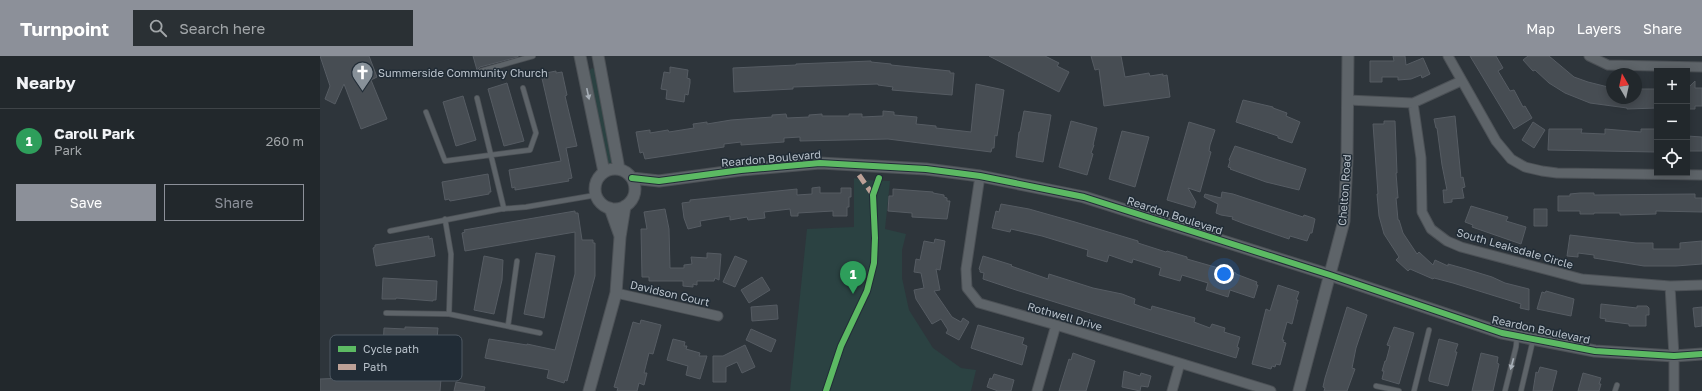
<!DOCTYPE html>
<meta charset="utf-8">
<style>
:root{--surface:#22282c;--page:#2a3034;--text:#f1f3f6;--muted:#a2a6a9;--line:#3f4448;--accent:#8c9099}
body{margin:0;font-family:"Golos Text",sans-serif;background:var(--page);color:var(--text)}
.controls{position:absolute;right:12px;top:12px;display:grid;overflow:hidden;border-radius:0px;box-shadow:0 2px 10px #0003}
.controls button{width:36px;height:36px;display:grid;place-items:center;padding:0;border:0;border-bottom:1px solid var(--line);background:var(--surface);color:var(--text);font:20px sans-serif}
.compass{position:absolute;left:1286px;top:12px;width:36px;height:36px;border-radius:50%;background:var(--surface);box-shadow:0 2px 10px #0003;rotate:351deg}
.you{position:absolute;left:904px;top:218px;width:14px;height:14px;margin:-10px;border:3px solid #fff;border-radius:50%;background:#1a73e8;box-shadow:0 0 0 6px #1a73e833}
.badge{display:grid;place-items:center;width:26px;height:26px;border-radius:50%;background:var(--accent);color:#fff;font-size:13px;font-weight:700}
.pin{position:absolute;translate:-50% -33px;filter:drop-shadow(0 1px 2px #0008)}
.pin::after{content:'';position:absolute;top:21px;width:14px;height:12px;background:inherit;clip-path:polygon(0 0,100% 0,50% 100%)}
.list{margin:0;padding:0;list-style:none}
h2{display:flex;justify-content:space-between;align-items:center;height:52px;margin:0;padding:0 16px;font-size:17px}
h2 small{font-size:13px;font-weight:400;color:var(--muted)}
.list li{display:grid;grid-template-columns:26px 1fr auto;gap:12px;align-items:center;box-sizing:border-box;height:64px;padding:0 16px;border-top:1px solid var(--line)}
.list b{display:block;font-size:15px;white-space:nowrap}
.list p{margin:0;font-size:13px;white-space:nowrap;color:var(--muted)}
.list em{font-size:13px;font-style:normal;color:var(--muted)}
.actions{display:flex;gap:8px;padding:12px 16px}
.actions a{flex:1;padding:9px 0;border:1px solid var(--accent);border-radius:0px;text-align:center;font-size:14px;color:var(--accent)}
.actions .main{background:var(--accent);color:#fff}
.icon{flex:none;width:22px;height:22px;fill:none;stroke:currentColor;stroke-width:2;stroke-linecap:round;stroke-linejoin:round}
.map{position:relative;flex:none;width:1382px;height:335px;overflow:hidden}
header{display:flex;align-items:center;gap:24px;box-sizing:border-box;height:56px;padding:0 20px;background:var(--accent);color:#fff}
header strong{font-size:19px}
nav{display:flex;gap:22px;margin-inline-start:auto;font-size:14px}
.search{width:280px;height:36px;background:var(--page);display:flex;align-items:center;gap:10px;box-sizing:border-box;padding:0 14px;border-radius:0px;color:var(--muted);font-size:15px}
main{display:flex}
aside{flex:1;background:var(--surface)}
.map>svg:first-child{display:block}
.green{fill:#2b4242}
.building{fill:#474d53;stroke:#565c63}
.lines{fill:none;stroke-linecap:round;stroke-linejoin:round}
.service-casing{stroke:#4c5156;stroke-width:6}
.minor-casing{stroke:#4c5156;stroke-width:11}
.tertiary-casing{stroke:#4c5156;stroke-width:13}
.service{stroke:#5e6469;stroke-width:4.5}
.minor{stroke:#5e6469;stroke-width:9}
.tertiary{stroke:#5e6469;stroke-width:11}
.quiet{stroke:#bda197;stroke-width:5;stroke-dasharray:10 5;stroke-linecap:butt}
.cycleway-casing{stroke:#212c36;stroke-width:8}
.cycleway{stroke:#5cba63;stroke-width:6}
.oneway{fill:#a7afb7}
.labels{text-anchor:middle;dominant-baseline:central;stroke-width:3;stroke-linejoin:round;paint-order:stroke}
.poi-label{font-size:11px;fill:#b9c2cb;stroke:#212c36;text-anchor:start}
.street-label{font-size:11px;fill:#b9c2cb;stroke:#212c36}
.key{fill:#212c36;stroke:#4f5963;stroke-width:1}
.key-label{font-size:11px;fill:#b9c2cb}
</style>
<header>
<strong>Turnpoint</strong>
<div class="search"><svg class="icon" aria-label="search" viewBox="0 0 24 24"><circle cx="10" cy="10" r="6"/><path d="M15 15l6 6"/></svg>Search here</div>
<nav><a>Map</a><a>Layers</a><a>Share</a></nav>
</header>
<main>
<aside>
<h2>Nearby<small></small></h2>
<ul class="list">
<li><span class="badge" style="background:#2e9e5b">1</span><div><b>Caroll Park</b><p>Park</p></div><em>260 m</em></li>
</ul>
<div class="actions"><a class="main">Save</a><a>Share</a></div>
</aside>
<div class="map">
<svg width="1382" height="335" viewBox="0 0 1382 335">
<rect width="100%" height="100%" fill="#2e353b"/>
<path class="green" d="M272,12L276,14L294,109L285,110L268,16Z
M534,122L542,124L570,125L565,173L586,178L582,194V222L589,254L613,292L641,312L656,314L651,335H470L487,173L534,171Z"/>
<path class="building" d="M0,0H49L57,21L51,24L67,63L41,73L24,28L15,48L5,43L10,30Z
M153,0H198V1L160,11L157,14Z
M669,0H725L739,7L737,10L749,16L739,36Z
M771,0H801L805,21L829,17L830,20L843,18V20L847,19L850,41L784,50L779,13L775,14Z
M1073,0H1085L1086,9L1103,2L1110,18L1102,22L1101,19L1091,23L1078,24V21H1062V26H1050V5H1074Z
M1150,0H1176L1183,12L1178,15L1190,35L1194,34L1203,51L1205,50L1212,62L1194,73Z
M1208,0H1229L1254,21L1268,26L1292,32V42H1316V33H1337V52L1307,53V52L1270,47L1245,37L1229,27L1215,14L1213,15L1203,4Z
M551,5V6L571,8V9L630,15V17H634L632,39L572,34L573,31L558,29V28L473,31V33L414,36L413,12L476,9V8Z
M350,11L368,14L367,22L370,23V27L368,39L365,38L364,46L346,43L347,34L341,33L344,16L350,17Z
M236,15V17L242,16L247,39L245,40L257,90L246,92L252,122L248,123L249,125L195,134V131L192,132L189,114L241,105L221,18Z
M1375,25V32H1382V50H1375V53H1367V33Z
M187,27L204,85L184,90L168,33Z
M656,28L684,34L677,80L675,79L674,92H672L671,96L568,83L480,85V81L464,82V86L421,89V86L404,88V91L325,103L323,96L320,97L316,76L330,74V77L348,74L349,76L374,72L373,68L387,66V68L411,64L452,61V59L466,58L467,62L489,61V59L502,58V60H529V58H542V61L563,60V55L574,56V59L597,61L596,68L616,70V72L651,76Z
M143,40L156,84L136,90L123,46Z
M923,44L953,51V52L967,57L966,60L980,66L972,87L958,82V80L916,66Z
M704,55L731,59L723,106L696,101L699,76H700Z
M1135,60L1141,122L1143,121L1145,131L1142,132L1144,142L1132,143V146L1124,147L1123,134H1127L1122,109L1117,72H1116L1114,63Z
M751,65L777,72L773,89H774L771,97L773,98L767,119L739,111Z
M1064,65H1075L1077,117H1076L1078,142H1076L1078,164H1079L1083,177L1097,198L1099,196L1113,209L1115,204L1128,210V208L1146,213L1172,221L1185,227L1209,233V254L1200,252L1201,248L1133,227L1114,222L1113,223L1090,213L1088,215L1076,204L1079,201L1064,178L1059,160L1057,138H1058L1053,68H1064Z
M869,66L895,74L890,89L889,95L891,96L880,136L868,132L876,146L874,152L847,144Z
M1213,66L1225,74L1214,92L1202,84Z
M1229,73H1262L1261,77L1285,78V73L1321,76V73H1336V96L1228,94Z
M802,75L829,81L815,131L789,123Z
M1367,80L1382,81V95H1367Z
M915,90L986,113L979,134L946,126L910,113L911,112L908,111L910,105L909,104Z
M168,118L171,136H169V138L130,145L129,143L125,144L122,126Z
M500,131V137H521V132H531V141H529V151H527V160H513V155L478,157V160H471L470,153L444,156L445,162L428,164L427,161L410,164V160L380,165L381,170L368,173L364,162L362,147L370,146V144L477,133V139L492,138V132Z
M573,133L613,136V137L624,139V141L627,142V145H630L627,163L592,161V157L568,155L569,140H573Z
M902,136L913,138L983,161L984,159L993,162L995,163L992,177H990L987,185L970,180L969,183L925,168L912,163L913,161L901,159L896,157L898,148L884,141L885,138L901,142Z
M1260,137H1274V139L1375,138V142H1382V156L1336,155V158L1300,159V157H1274V158H1260V155H1238V140H1250V138Z
M681,148L709,153L755,166L818,185V187L846,196L847,195L867,201V203L916,217V218L937,226L936,229H938L934,242L910,234L908,241L886,234L888,227L862,219L860,225L839,219L841,212L813,203L812,207L789,199L787,206L767,200L768,194L722,180L691,173L690,176L672,172L676,155L679,156Z
M1151,150L1188,161L1186,165L1206,171L1201,188L1152,171L1153,169L1145,166Z
M345,153L349,173L350,212H364V209L372,208L371,201L387,202V197L401,198L399,224L395,222L394,225H377V229L373,228V231L363,230V225H329V221H322L321,173H327L324,156Z
M1214,153H1227V170H1214Z
M255,155V157H258L262,184H273V187H275V220L247,325L245,324L244,327L227,322L229,314L165,302L169,283L207,289V288L235,294L255,218V176L145,195L142,177L145,176L144,174Z
M1250,179L1316,187H1333V193H1360V187L1382,185V208L1356,210H1324L1274,202V199L1258,197V201L1247,200Z
M109,180V183L112,182L115,200L56,210L53,192L55,191V189Z
M615,183L625,185L620,214L616,213L620,234L614,235L632,261L641,266L643,262L649,266L639,284L626,277L628,274L621,263L612,268L596,243L594,234L604,232L601,217L594,216L596,203L600,204L604,185L614,187Z
M216,197L235,200L224,262L204,258Z
M164,200L183,204L182,224L174,258L154,254Z
M415,200L427,205L415,231L403,226Z
M663,200L692,209L691,210L728,223L729,218L773,232L802,238L815,243L814,248L831,254L832,250L875,262L874,266L890,272L892,268L905,272L904,276L920,281L917,291L919,292L916,302L696,234L663,223L664,217L660,216V214L659,213Z
M442,221L450,234L429,247L421,234Z
M63,222L117,225L116,244H113V245L76,242V243H62Z
M958,229L979,236L976,244H978L972,268L967,266L962,284H964L963,286L966,287L960,309L956,308L955,311L952,310L951,313L932,308L946,253L950,255Z
M1226,235L1254,243L1251,260L1217,253L1222,236L1225,237Z
M1281,248L1317,252V250H1327L1329,252V259H1326V270H1309V268L1285,265L1286,263L1280,262Z
M457,249L458,263L432,265L431,251Z
M1027,251L1047,259L1036,292L1032,312L1035,313L1027,335H1004L1005,332L1003,331L1005,322Z
M1382,251V270L1375,271L1373,252Z
M321,264L341,269L333,298L329,297L324,317H327L324,329L319,327L317,335H297L298,332L294,331L313,266L320,268Z
M658,269L704,282L702,288L707,290L702,309L651,292Z
M85,271L118,272L116,294L63,291L64,272L85,273Z
M1074,271L1094,277L1079,328L1062,323L1064,315H1062L1065,305H1066L1070,290L1067,289Z
M431,273L456,284L451,296L426,284Z
M353,283L365,286L364,290H367L366,293L380,297L379,300H387L380,323L366,319L368,310L347,304Z
M1119,283L1138,288L1135,296H1137L1128,330L1109,325V322Z
M425,289L435,311L422,317L417,306L406,311V326H393V300H403Z
M753,297L775,305L766,335H739L749,303L751,304Z
M1161,297L1178,301L1177,307L1179,308L1173,335H1152Z
M1220,311L1237,315L1232,335H1213L1216,316L1218,317Z
M804,315L820,320L821,317L831,320L828,331L821,330L820,335L802,331Z
M1263,317L1281,322L1279,328H1281L1279,335H1258Z
M674,318L694,324L691,335H678L667,331L670,322L672,323Z
M51,320L121,323L120,335H0V323L51,321Z
M136,326L165,331L164,335H134Z"/>
<g class="lines">
<defs>
<path id="service" d="M161,15L213,0
M157,42L184,153
M106,56L125,105L210,94L216,77L203,32
M125,163L131,198L129,258L220,277
M70,175L181,153L206,151L276,139
M66,257L129,258
M188,270L197,205
M1056,330L1079,335
M1094,335L1109,274
M1185,335L1196,291L1197,280
M1201,335L1213,284
M1295,335L1297,329"/>
<path id="minor" d="M1128,0L1176,85L1191,103L1205,111L1222,115L1237,117L1382,119
M1269,0L1288,9L1382,11
M1028,44L1093,47L1141,25
M1093,47L1101,102L1102,156L1111,173L1127,185L1141,191L1262,223L1350,230L1382,229
M660,120L646,213L647,232L659,247L736,269L951,335
M1350,230L1354,300V335
M296,237L398,260
M717,335L736,269
M852,335L860,307"/>
<path id="tertiary" d="M260,0L284,116
M278,0L299,113
M275 133a20 20 0 1 1 40 0a20 20 0 1 1-40 0Z
M312,122L339,125L421,114L500,107L606,113L660,120L764,141L1010,219L1182,277L1275,295L1354,300L1382,298
M290,152L300,180
M269,335L296,237L300,181L305,150
M979,335L1024,165L1027,104L1028,0"/>
</defs>
<use href="#service" class="service-casing"/>
<use href="#minor" class="minor-casing"/>
<use href="#tertiary" class="tertiary-casing"/>
<use href="#service" class="service"/>
<use href="#minor" class="minor"/>
<use href="#tertiary" class="tertiary"/>
<path class="quiet" d="M539,119L553,139"/>
<defs>
<path id="cycleway" d="M312,122L339,125L421,114L500,107L606,113L660,120L764,141L1010,219L1182,277L1275,295L1354,300L1382,298
M506,335L521,290L547,235L554,207L555,182L553,139L559,122"/>
</defs>
<use href="#cycleway" class="cycleway-casing"/>
<use href="#cycleway" class="cycleway"/>
</g>
<defs><path id="oneway-solid" d="M-6-.8H1V-3.2L6.5 0L1 3.2V.8H-6Z"/></defs>
<g class="oneway">
<use href="#oneway-solid" transform="translate(268 38) rotate(78)"/>
<use href="#oneway-solid" transform="translate(1192 308) rotate(105)"/>
</g>
<defs>
<symbol id="church-pin" viewBox="-11 -11 22 30"><path d="M0 17L-7.5 6A9.5 9.5 0 1 1 7.5 6Z" fill="#889199" stroke="#212c36"/><path d="M-1.2-6h2.4v3.5h3.3v2.4h-3.3V6h-2.4V-.1h-3.3v-2.4h3.3Z" fill="#fff"/></symbol>
</defs>
<g fill-rule="evenodd">
<use href="#church-pin" x="30" y="4" width="25" height="34"/>
</g>
<g class="labels">
<g class="poi-label">
<text x="58" y="16">Summerside Community Church</text>
</g>
<g class="street-label">
<text transform="translate(451 102) rotate(-5)">Reardon Boulevard</text>
<text transform="translate(1024 134) rotate(-86)">Chelton Road</text>
<text transform="translate(855 159) rotate(18)">Reardon Boulevard</text>
<text transform="translate(1195 192) rotate(16)">South Leaksdale Circle</text>
<text transform="translate(350 237) rotate(13)">Davidson Court</text>
<text transform="translate(745 260) rotate(16)">Rothwell Drive</text>
<text transform="translate(1221 273) rotate(12)">Reardon Boulevard</text>
</g>
</g>
<rect x="10" y="279" width="132" height="46" rx="6" class="key"/>
<rect x="18" y="290" width="18" height="6" fill="#5cba63"/>
<rect x="18" y="308" width="18" height="6" fill="#bda197"/>
<g class="key-label">
<text x="43" y="297">Cycle path</text>
<text x="43" y="315">Path</text>
</g>
</svg>
<div class="controls">
<button>+</button>
<button>−</button>
<button><svg class="icon" aria-label="locate" viewBox="0 0 24 24"><circle cx="12" cy="12" r="6"/><path d="M12 2v4M12 18v4M2 12h4M18 12h4"/></svg></button>
</div>
<svg class="compass" viewBox="-18 -18 36 36"><path d="M0-13l5 13h-10z" fill="#e53935"/><path d="M0 13l5-13h-10z" fill="#a2a6a9"/></svg>
<div class="you"></div>
<div class="pin badge" style="left:533px;top:238px;background:#2e9e5b">1</div>
</div>
</main>
